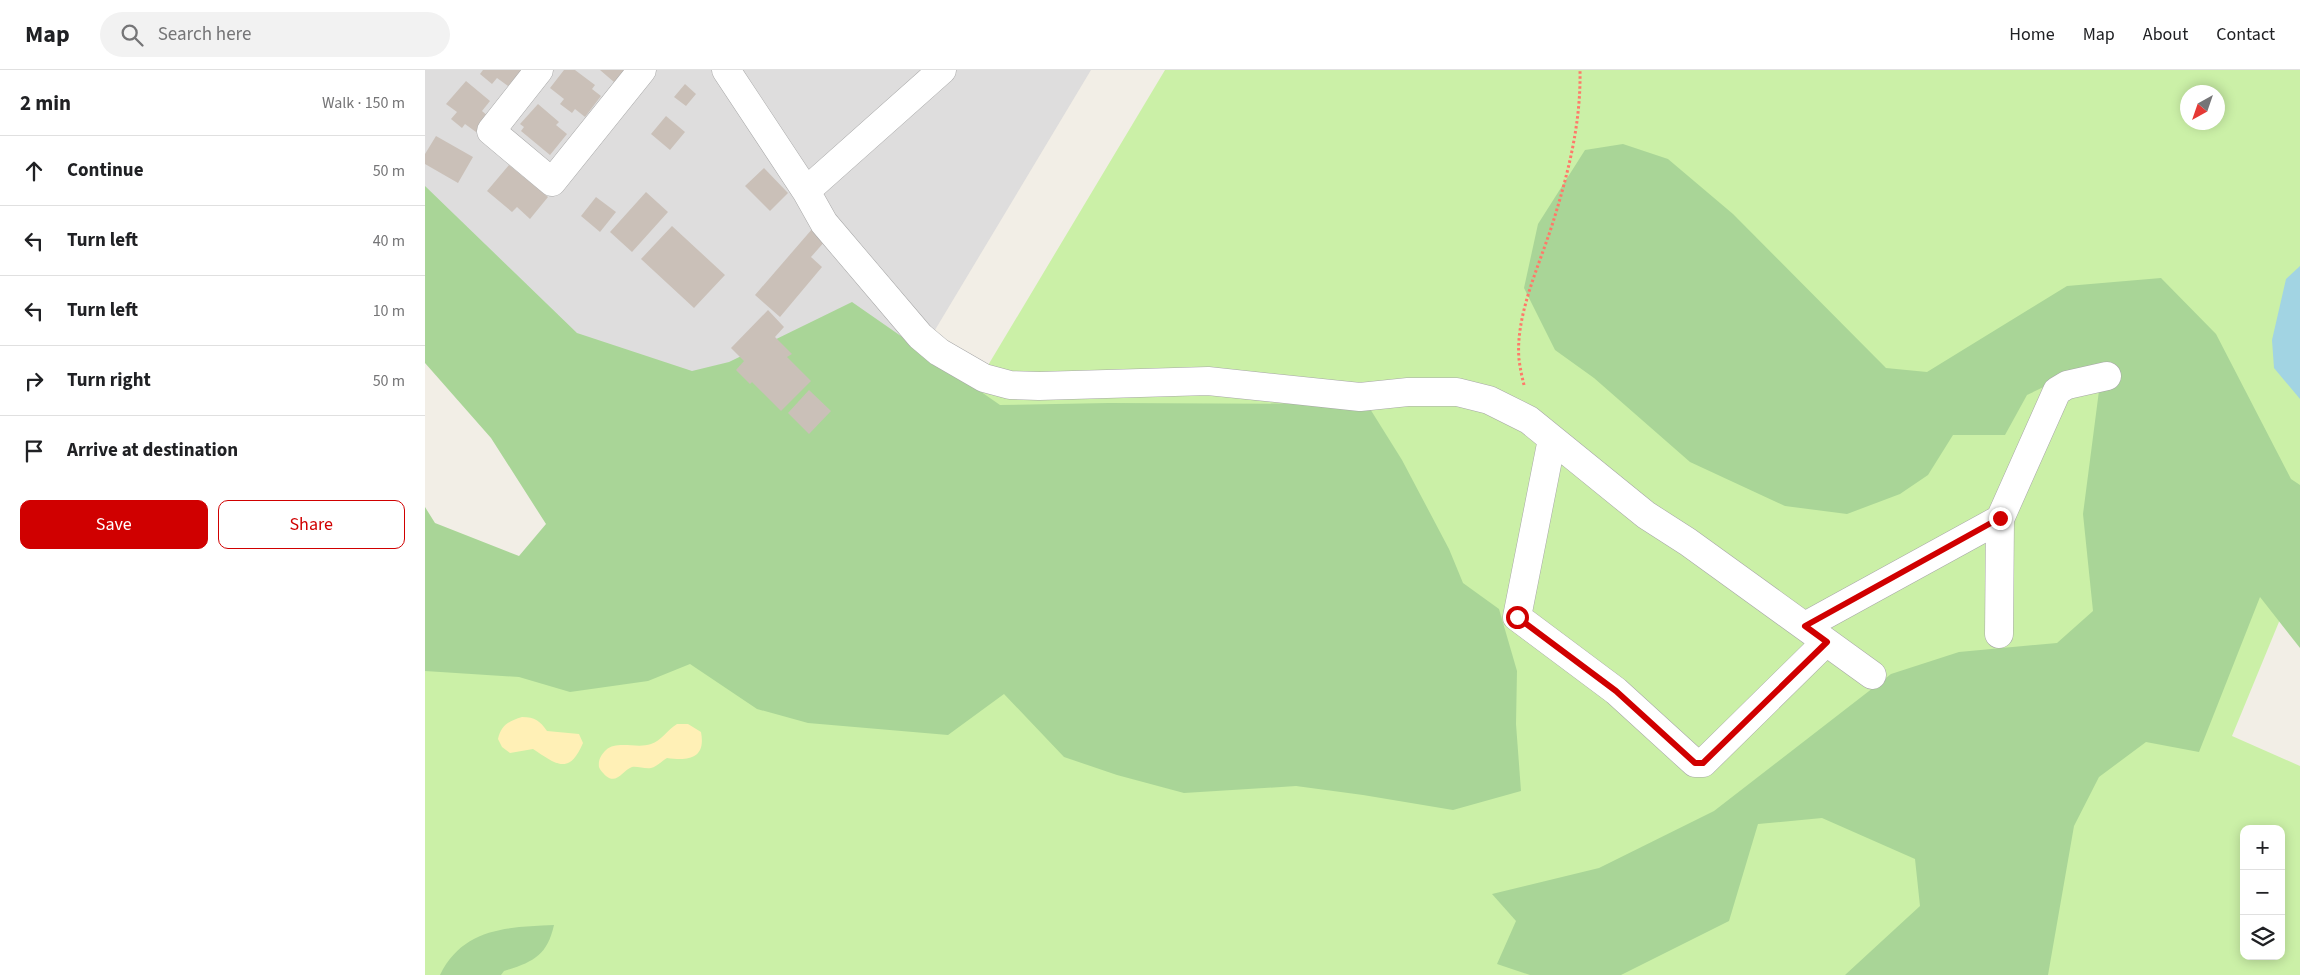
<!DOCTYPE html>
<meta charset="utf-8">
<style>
:root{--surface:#fff;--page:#f2f2f2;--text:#202124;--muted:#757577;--line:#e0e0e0;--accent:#d00000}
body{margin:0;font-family:"Source Sans 3",sans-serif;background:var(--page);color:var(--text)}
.controls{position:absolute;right:15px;bottom:15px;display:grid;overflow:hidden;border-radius:10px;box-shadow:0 2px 12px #0003}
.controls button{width:45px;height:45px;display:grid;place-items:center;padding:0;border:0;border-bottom:1px solid var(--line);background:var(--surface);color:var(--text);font:25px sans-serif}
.compass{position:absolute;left:1755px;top:15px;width:45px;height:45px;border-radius:50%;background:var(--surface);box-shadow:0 2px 12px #0003;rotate:220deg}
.stop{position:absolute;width:15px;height:15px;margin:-11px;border:4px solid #d00000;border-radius:50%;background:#fff}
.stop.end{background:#d00000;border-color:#fff;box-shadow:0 1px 5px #0008}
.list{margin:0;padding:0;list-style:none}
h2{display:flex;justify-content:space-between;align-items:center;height:65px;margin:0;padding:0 20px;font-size:21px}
h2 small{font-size:16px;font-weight:400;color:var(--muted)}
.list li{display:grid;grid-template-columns:32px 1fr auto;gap:15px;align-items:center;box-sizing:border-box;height:70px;padding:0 20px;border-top:1px solid var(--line)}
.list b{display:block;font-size:19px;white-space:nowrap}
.list em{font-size:16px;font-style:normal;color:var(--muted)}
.actions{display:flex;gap:10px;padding:15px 20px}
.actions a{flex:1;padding:11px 0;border:1px solid var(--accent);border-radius:10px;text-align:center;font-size:18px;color:var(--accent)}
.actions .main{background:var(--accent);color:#fff}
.icon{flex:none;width:28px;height:28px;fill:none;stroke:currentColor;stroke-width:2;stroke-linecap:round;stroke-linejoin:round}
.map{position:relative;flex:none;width:1875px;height:905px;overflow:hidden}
header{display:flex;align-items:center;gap:30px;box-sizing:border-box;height:70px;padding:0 25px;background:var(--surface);border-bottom:1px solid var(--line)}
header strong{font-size:24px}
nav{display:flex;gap:28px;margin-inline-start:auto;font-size:18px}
.search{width:350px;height:45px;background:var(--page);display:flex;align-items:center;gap:12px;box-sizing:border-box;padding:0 18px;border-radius:28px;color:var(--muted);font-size:19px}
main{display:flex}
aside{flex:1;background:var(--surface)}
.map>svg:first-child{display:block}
.residential{fill:#dedddd}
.grass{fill:#cbf0a7;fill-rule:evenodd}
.forest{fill:#a9d597}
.sand{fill:#fff0b6}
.water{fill:#a2d4e3}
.building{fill:#cac0b8}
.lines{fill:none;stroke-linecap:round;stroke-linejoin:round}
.street-casing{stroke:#a7a7a7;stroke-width:29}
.path{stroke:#ff7969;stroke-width:3;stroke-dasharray:2.5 2.5;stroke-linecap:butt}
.street{stroke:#fff;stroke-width:28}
.route{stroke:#d00000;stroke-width:6}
</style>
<header>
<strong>Map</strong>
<div class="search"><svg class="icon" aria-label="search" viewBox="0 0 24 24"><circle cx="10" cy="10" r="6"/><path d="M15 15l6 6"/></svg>Search here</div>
<nav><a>Home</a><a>Map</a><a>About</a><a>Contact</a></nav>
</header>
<main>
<aside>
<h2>2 min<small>Walk · 150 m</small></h2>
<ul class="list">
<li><svg class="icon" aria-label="ahead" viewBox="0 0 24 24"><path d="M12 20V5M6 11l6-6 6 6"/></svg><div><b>Continue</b></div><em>50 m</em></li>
<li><svg class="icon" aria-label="left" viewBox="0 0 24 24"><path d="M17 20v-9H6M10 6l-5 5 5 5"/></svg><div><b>Turn left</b></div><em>40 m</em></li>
<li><svg class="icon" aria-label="left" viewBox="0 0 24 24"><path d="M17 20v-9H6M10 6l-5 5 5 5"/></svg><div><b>Turn left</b></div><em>10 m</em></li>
<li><svg class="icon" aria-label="right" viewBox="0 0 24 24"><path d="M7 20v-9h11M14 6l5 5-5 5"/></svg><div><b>Turn right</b></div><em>50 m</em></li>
<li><svg class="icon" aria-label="arrive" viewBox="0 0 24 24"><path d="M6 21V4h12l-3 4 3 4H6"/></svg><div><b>Arrive at destination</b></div></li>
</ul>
<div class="actions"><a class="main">Save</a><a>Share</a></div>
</aside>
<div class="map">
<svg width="1875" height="905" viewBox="0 0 1875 905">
<rect width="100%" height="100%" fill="#f2eee6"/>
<path class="residential" d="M0,0H666L399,445L0,181Z"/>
<path class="grass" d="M740,0H1875V501L1807,666L1875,696V905H0V469L408,554ZM1762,22H1792V52H1762ZM1819,759H1856V886H1819Z"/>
<path class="forest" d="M1198,74L1243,89L1308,144L1461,298L1502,302L1642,216L1736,208L1791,264L1866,409L1875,415V578L1835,527L1774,682L1721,672L1674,707L1649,756L1623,905H1420L1495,836L1490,789L1397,748L1333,754L1304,851L1196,905H1105L1072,894L1091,851L1067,824L1174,798L1289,741L1466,604L1534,582L1632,573L1668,541L1658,444L1675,313L1644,305L1602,325L1580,365H1528L1503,405L1475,424L1422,444L1360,436L1265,392L1169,308L1130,280L1099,218L1113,154L1160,80Z
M0,116L152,263L267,301L304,292L427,232L575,335L684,333L942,334L977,390L1024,479L1038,513L1074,539L1092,601L1091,654L1096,721L1028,740L938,725L871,716L759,723L692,705L639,687L579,624L523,665L383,653L332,639L265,594L223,611L145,622L94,607L0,601V437L10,453L94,486L121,454L66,368L0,293Z
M129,855C122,886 108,892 79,901L76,905H15C38,858 82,857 129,855Z"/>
<path class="sand" d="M97,647C110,647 115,651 122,661L154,664L158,673C144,706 131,694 108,679L85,683L77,677L73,669C76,655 84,651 97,647Z
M252,654H263L276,662C281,689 264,691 242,688C237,691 231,697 226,698C220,699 212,696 207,697C198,700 192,715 181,706C179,704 175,700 174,697C173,690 176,685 181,680C192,670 212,679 226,674C236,671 242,660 252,654Z"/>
<path class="water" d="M1875,196V329L1849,298L1847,270L1861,209Z"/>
<path class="building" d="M58,0H97L83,16L72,8L67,14L55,4Z
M139,0H150L170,15L167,19L176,26L160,47L150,39L147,43L135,34L139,29L125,18Z
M175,0H200L189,12Z
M41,11L65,31L57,41L64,47L51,62L40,54L37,58L26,49L32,42L21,34Z
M260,14L271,24L261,36L249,27Z
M113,34L134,52L131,55L142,64L125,85L96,61L99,57L95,54Z
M241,46L260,62L245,80L226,64Z
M11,66L48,87L33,113L0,94V84Z
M84,95L123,127L105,149L92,137L87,142L62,121Z
M339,98L363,123L345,141L320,116Z
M221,122L243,142L207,182L185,162Z
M171,127L191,142L175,162L156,146Z
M247,156L300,205L269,238L216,189Z
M388,158L401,170L386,187L397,197L355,247L330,225Z
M343,240L359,257L350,267L367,284L362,287L386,311L356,341L327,312L325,314L311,300L319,291L306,278Z
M384,320L406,341L384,364L363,343Z"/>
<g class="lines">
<defs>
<path id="street" d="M114,0L66,61L127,112L217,0
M301,0L381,121L399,153L495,266L514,282L559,308L585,315L614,316L783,311L935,327L983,322H1032L1064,330L1104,350L1221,445L1263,472L1447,605
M381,121L517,0
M1127,369L1092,547L1191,621L1270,693H1278L1401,572
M1380,556L1575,449
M1574,564L1575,449L1632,321L1642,315L1682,306"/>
</defs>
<use href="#street" class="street-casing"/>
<path class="path" d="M1099,315C1097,307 1095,298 1094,289C1090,244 1116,192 1129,149C1144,100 1156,52 1155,0"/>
<use href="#street" class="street"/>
</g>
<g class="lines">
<path class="route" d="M1092,547L1191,621L1270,693H1278L1402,572L1380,556L1575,448"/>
</g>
</svg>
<div class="controls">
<button>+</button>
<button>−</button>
<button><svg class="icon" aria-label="layers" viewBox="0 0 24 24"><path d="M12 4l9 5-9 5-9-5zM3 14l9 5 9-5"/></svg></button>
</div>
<svg class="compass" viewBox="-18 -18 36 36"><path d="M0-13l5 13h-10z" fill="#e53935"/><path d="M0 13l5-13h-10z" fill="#757577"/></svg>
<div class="stop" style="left:1092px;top:547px"></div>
<div class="stop end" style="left:1575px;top:448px"></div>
</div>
</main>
